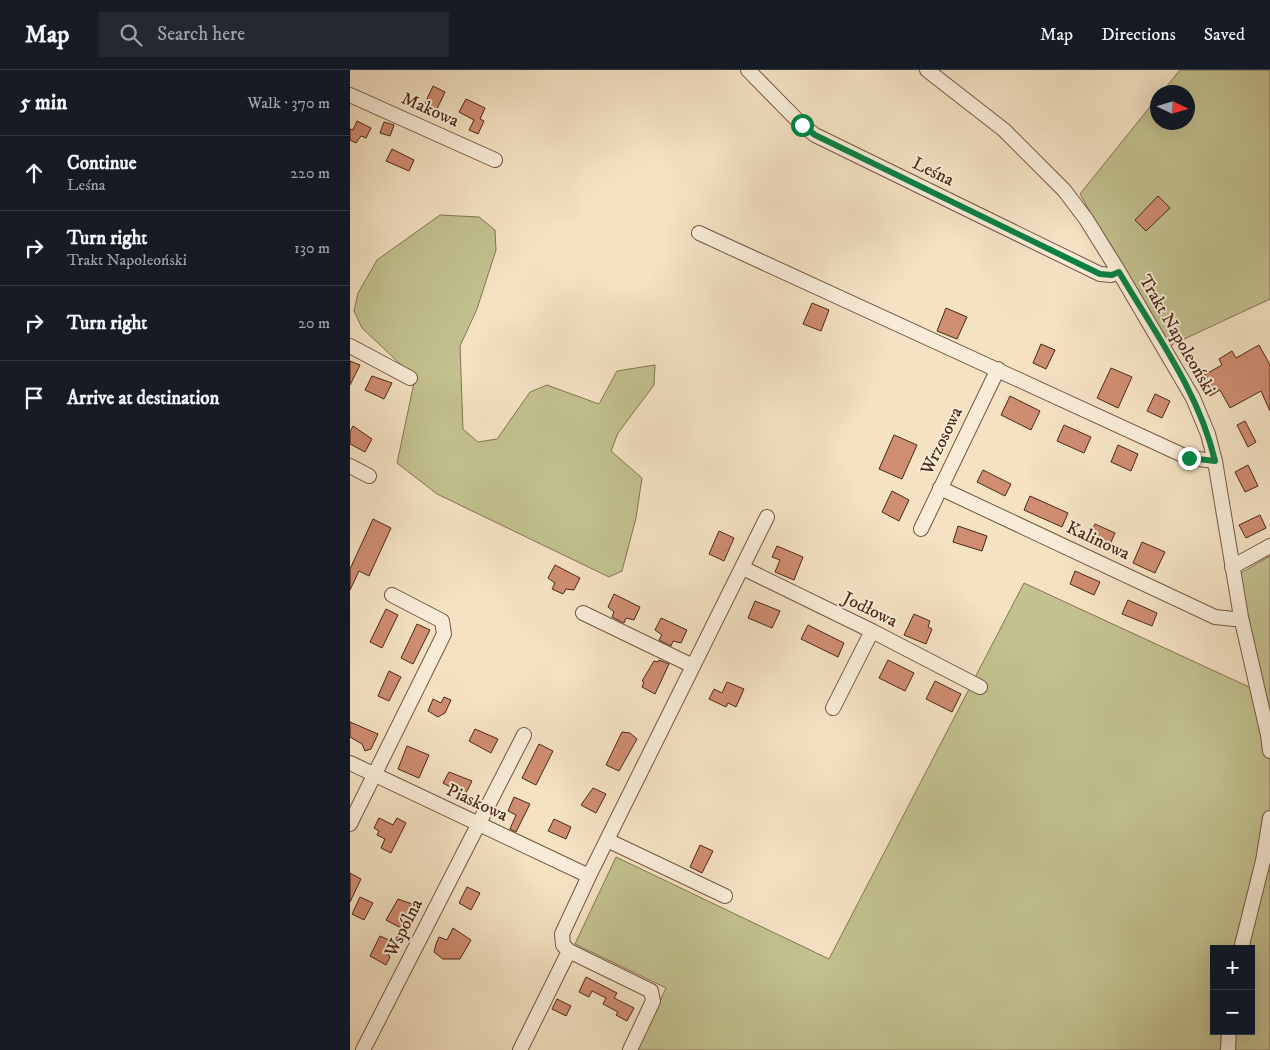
<!DOCTYPE html>
<meta charset="utf-8">
<style>
:root{--surface:#171b24;--page:#242831;--text:#f1f3f6;--muted:#9ea1a6;--line:#363941}
body{margin:0;font-family:"IM FELL DW Pica",serif;background:var(--page);color:var(--text)}
.controls{position:absolute;right:15px;bottom:15px;display:grid;overflow:hidden;border-radius:0px;box-shadow:0 5px 20px #0002}
.controls button{width:45px;height:45px;display:grid;place-items:center;padding:0;border:0;border-bottom:1px solid var(--line);background:var(--surface);color:var(--text);font:25px sans-serif}
.compass{position:absolute;left:800px;top:15px;width:45px;height:45px;border-radius:50%;background:var(--surface);box-shadow:0 5px 20px #0002;rotate:94deg}
.stop{position:absolute;width:15px;height:15px;margin:-11px;border:4px solid #0b8043;border-radius:50%;background:#fff}
.stop.end{background:#0b8043;border-color:#fff;box-shadow:0 1px 5px #0008}
.list{margin:0;padding:0;list-style:none}
h2{display:flex;justify-content:space-between;align-items:center;height:65px;margin:0;padding:0 20px;font-size:21px}
h2 small{font-size:16px;font-weight:400;color:var(--muted)}
.list li{display:grid;grid-template-columns:32px 1fr auto;gap:15px;align-items:center;box-sizing:border-box;height:75px;padding:0 20px;border-top:1px solid var(--line)}
.list b{display:block;font-size:19px;white-space:nowrap}
.list p{margin:0;font-size:16px;white-space:nowrap;color:var(--muted)}
.list em{font-size:16px;font-style:normal;color:var(--muted)}
.icon{flex:none;width:28px;height:28px;fill:none;stroke:currentColor;stroke-width:2;stroke-linecap:round;stroke-linejoin:round}
.map{position:relative;flex:none;width:920px;height:980px;overflow:hidden}
header{display:flex;align-items:center;gap:30px;box-sizing:border-box;height:70px;padding:0 25px;background:var(--surface);border-bottom:1px solid var(--line)}
header strong{font-size:24px}
nav{display:flex;gap:28px;margin-inline-start:auto;font-size:18px}
.search{width:350px;height:45px;background:var(--page);display:flex;align-items:center;gap:12px;box-sizing:border-box;padding:0 18px;border-radius:0px;color:var(--muted);font-size:19px}
main{display:flex}
aside{flex:1;background:var(--surface)}
.map>svg:first-child{display:block}
.green{fill:#c2c18f;stroke:#867453;fill-rule:evenodd}
.building{fill:#cf8d72;stroke:#4b2717}
.lines{fill:none;stroke-linecap:round;stroke-linejoin:round}
.minor-casing{stroke:#755642;stroke-width:16}
.minor{stroke:#f8ecd8;stroke-width:14}
.route{stroke:#0b8043;stroke-width:6}
.labels{text-anchor:middle;dominant-baseline:central;stroke-width:4;stroke-linejoin:round;paint-order:stroke}
.street-label{font-size:18px;fill:#4b2717;stroke:#f8ecd8}
</style>
<header>
<strong>Map</strong>
<div class="search"><svg class="icon" aria-label="search" viewBox="0 0 24 24"><circle cx="10" cy="10" r="6"/><path d="M15 15l6 6"/></svg>Search here</div>
<nav><a>Map</a><a>Directions</a><a>Saved</a></nav>
</header>
<main>
<aside>
<h2>5 min<small>Walk · 370 m</small></h2>
<ul class="list">
<li><svg class="icon" aria-label="ahead" viewBox="0 0 24 24"><path d="M12 20V5M6 11l6-6 6 6"/></svg><div><b>Continue</b><p>Leśna</p></div><em>220 m</em></li>
<li><svg class="icon" aria-label="right" viewBox="0 0 24 24"><path d="M7 20v-9h11M14 6l5 5-5 5"/></svg><div><b>Turn right</b><p>Trakt Napoleoński</p></div><em>130 m</em></li>
<li><svg class="icon" aria-label="right" viewBox="0 0 24 24"><path d="M7 20v-9h11M14 6l5 5-5 5"/></svg><div><b>Turn right</b></div><em>20 m</em></li>
<li><svg class="icon" aria-label="arrive" viewBox="0 0 24 24"><path d="M6 21V4h12l-3 4 3 4H6"/></svg><div><b>Arrive at destination</b></div></li>
</ul>
</aside>
<div class="map">
<svg width="920" height="980" viewBox="0 0 920 980">
<rect width="100%" height="100%" fill="#f4e2c3"/>
<filter id="stains"><feTurbulence type="fractalNoise" baseFrequency=".004" numOctaves="4"/><feColorMatrix values="0 0 0 0 .2 0 0 0 0 .09 0 0 0 0 .02 0 0 0 .5 -.17"/></filter>
<radialGradient id="worn" r=".72"><stop offset=".6" stop-color="#630" stop-opacity="0"/><stop offset="1" stop-color="#630" stop-opacity=".3"/></radialGradient>
<path class="green" d="M830,0H920V229L817,277L730,124L807,28L808,52H838V22H812Z
M90,145L129,147L145,160L146,180L127,239L110,276L113,359L128,372L147,369L180,322L197,315L249,334L267,301L305,295L304,315L268,363L261,381L292,408L286,448L272,501L259,507L87,424L47,393L65,308L12,258L4,241L8,223L27,190Z
M920,486V980H287L316,918L225,874L266,787L479,889L674,513L912,623L889,504ZM864,879H901V961H864Z"/>
<path class="building" d="M83,16L95,22L87,39L75,33Z
M116,29L135,38L130,49L134,51L128,64L119,60L124,50L109,42Z
M7,51L21,58L16,68L11,66L6,73L0,70V59L3,60Z
M34,52L44,55L40,66L30,63Z
M42,79L64,90L59,101L36,91Z
M808,126L820,138L796,161L785,150Z
M462,233L479,240L471,261L453,254Z
M596,238L617,247L607,269L587,261Z
M691,274L705,280L696,299L683,293Z
M909,275L920,295V341L911,321L880,338L870,320L860,326L849,308L872,295L869,289L882,281L886,288Z
M0,291L10,295L0,315Z
M761,298L782,307L768,338L747,328Z
M22,306L42,313L34,329L15,320Z
M805,324L820,331L812,348L797,341Z
M660,326L690,341L681,360L651,345Z
M895,351L906,372L898,377L887,355Z
M714,355L741,367L734,383L707,371Z
M3,356L22,369L15,382L0,374V362Z
M544,365L567,375L552,409L529,399Z
M768,375L788,384L781,401L761,392Z
M898,395L908,416L895,422L885,402Z
M633,400L661,414L655,426L627,412Z
M542,421L559,430L549,451L532,442Z
M680,426L718,443L712,457L674,440Z
M910,445L916,458L896,468L889,455Z
M23,449L41,458L19,506L9,501L0,520V499Z
M745,454L765,463L758,479L738,470Z
M608,456L637,466L632,481L603,472Z
M369,461L384,468L374,491L359,484Z
M792,472L815,482L805,503L783,493Z
M427,476L453,487L444,510L425,502L430,490L422,487Z
M205,495L230,508L224,520L216,519L213,524L202,519L205,513L198,508Z
M725,501L750,512L744,525L720,514Z
M264,524L290,537L284,550L276,548L274,553L262,547L264,542L258,537Z
M778,530L807,543L802,556L772,544Z
M405,531L430,541L422,558L398,548Z
M36,539L48,545L32,578L20,572Z
M564,544L580,551L578,557L582,559L576,574L554,565Z
M311,548L337,560L331,573L323,571L321,576L309,570L312,565L305,560Z
M67,554L80,560L63,594L51,588Z
M458,555L494,573L488,587L451,569Z
M309,590L319,594L305,624L292,617L294,612L292,611L304,591L308,592Z
M538,590L564,603L555,621L529,608Z
M39,601L51,607L39,631L28,626Z
M585,611L611,624L602,642L576,629Z
M377,612L394,619L386,637L378,633L376,637L359,629L364,619L372,623Z
M94,627L101,630L95,643L88,647L78,641L83,629L91,633Z
M0,652L28,664L21,679L15,681L12,674L0,667Z
M125,659L148,669L141,683L119,671Z
M272,662L280,663L287,669L269,701L256,695Z
M189,674L203,681L186,715L172,708Z
M57,676L79,685L69,708L48,699Z
M99,702L122,711L115,725L93,713Z
M243,718L256,724L246,743L231,735Z
M164,727L180,734L166,762L160,759L166,745L158,741Z
M29,748L43,755L47,748L56,753L41,783L31,778L35,769L27,765L29,761L24,758Z
M204,749L221,757L216,769L198,761Z
M350,775L363,781L352,803L340,797Z
M0,803L11,809L0,832Z
M117,817L130,823L121,840L109,833Z
M10,827L23,833L14,850L2,844Z
M48,829L62,834L51,858L36,850Z
M103,858L121,870L110,889H93L84,882L86,874L89,867L97,870Z
M30,866L41,871L36,881L40,887L36,895L20,886Z
M236,907L267,923L264,928L284,938L277,951L266,945L268,942L253,934L256,928L242,921L239,927L229,922Z
M207,929L221,936L216,946L202,939Z"/>
<g class="lines">
<defs>
<path id="minor" d="M398,0L452,55L465,65L750,204L761,205L769,202
M577,0L654,60L714,120L736,149L769,202L843,328L858,364L865,391L891,547L918,665L920,681
M0,25L145,90
M349,163L839,388L865,391
M0,276L60,308
M0,396L19,406
M590,418L865,547L884,549L891,547
M571,459L648,299
M882,497L920,476
M393,498L522,561L630,617
M233,543L343,596
M483,638L522,561
M0,693L239,806L417,447
M0,754L94,564L92,551L42,525
M257,770L375,826
M239,806L212,864L213,875L219,881L301,921L303,931L280,980
M891,879L913,791L920,748
M13,980L174,665
M170,980L219,881
M878,980L879,961"/>
</defs>
<use href="#minor" class="minor-casing"/>
<use href="#minor" class="minor"/>
</g>
<g class="lines">
<path class="route" d="M452,55L465,65L750,204L762,205L769,202C805,263 849,322 865,391L839,388"/>
</g>
<g class="labels">
<g class="street-label">
<text transform="translate(80 40) rotate(24)">Makowa</text>
<text transform="translate(583 102) rotate(26)">Leśna</text>
<text transform="translate(827 265) rotate(60)">Trakt Napoleoński</text>
<text transform="translate(592 371) rotate(-64)">Wrzosowa</text>
<text transform="translate(748 471) rotate(25)">Kalinowa</text>
<text transform="translate(520 540) rotate(26)">Jodłowa</text>
<text transform="translate(127 733) rotate(25)">Piaskowa</text>
<text transform="translate(54 858) rotate(-63)">Wspólna</text>
</g>
</g>
<rect width="100%" height="100%" filter="url(#stains)"/>
<rect width="100%" height="100%" fill="url(#worn)"/>
</svg>
<div class="controls">
<button>+</button>
<button>−</button>
</div>
<svg class="compass" viewBox="-18 -18 36 36"><path d="M0-13l5 13h-10z" fill="#e53935"/><path d="M0 13l5-13h-10z" fill="#9ea1a6"/></svg>
<div class="stop" style="left:452px;top:55px"></div>
<div class="stop end" style="left:839px;top:388px"></div>
</div>
</main>
